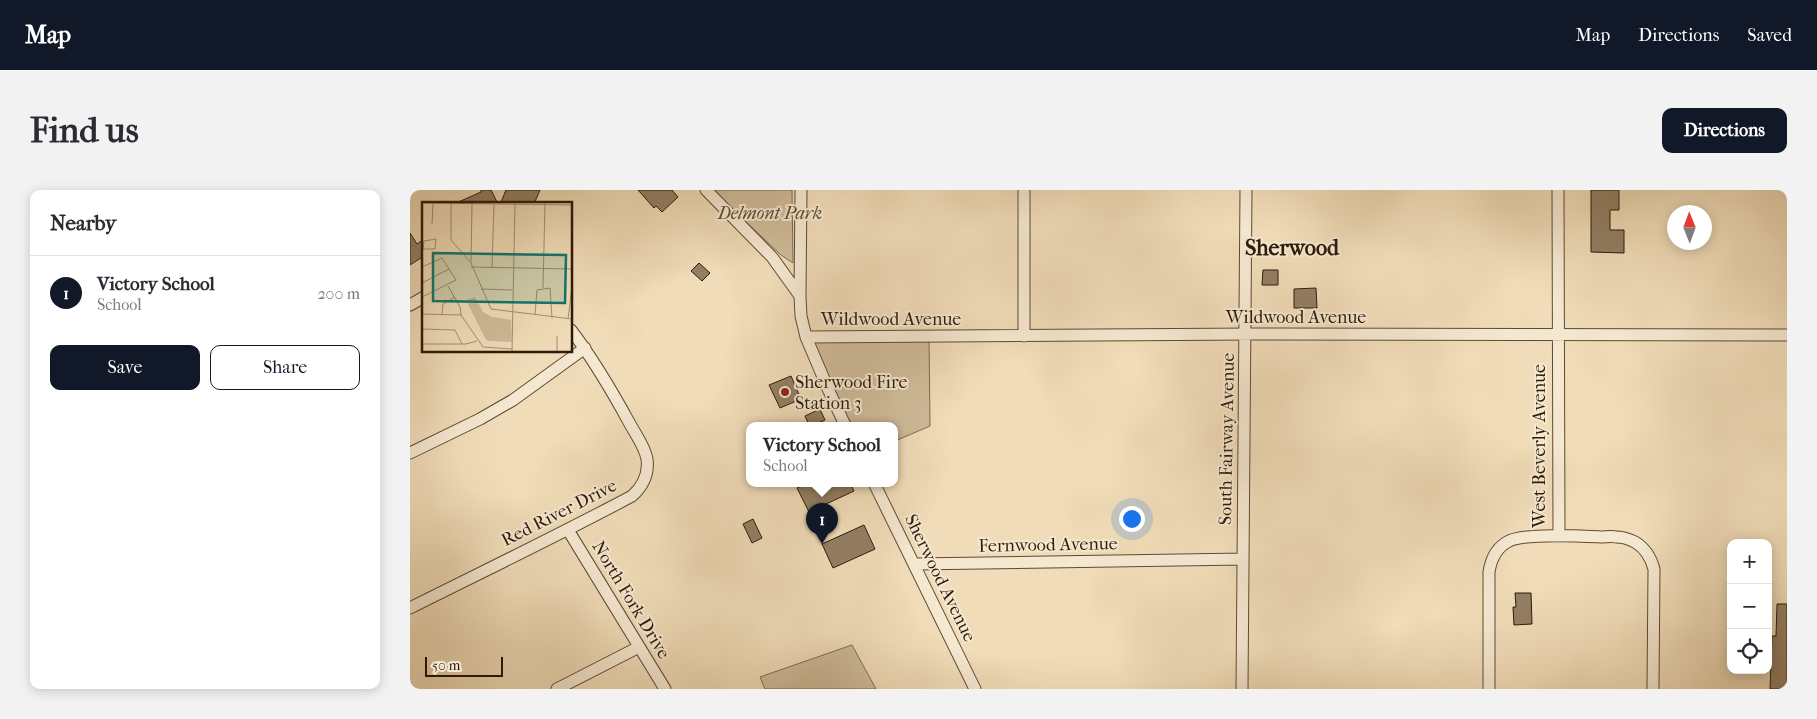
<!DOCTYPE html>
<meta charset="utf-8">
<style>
:root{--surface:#fff;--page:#f2f2f3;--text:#2b2b33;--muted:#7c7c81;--line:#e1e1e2;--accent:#111827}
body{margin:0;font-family:"IM FELL French Canon",serif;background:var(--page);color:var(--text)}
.controls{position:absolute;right:15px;bottom:15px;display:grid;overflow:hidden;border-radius:10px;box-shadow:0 2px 12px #0003}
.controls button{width:45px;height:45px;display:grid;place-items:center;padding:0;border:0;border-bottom:1px solid var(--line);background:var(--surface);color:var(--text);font:25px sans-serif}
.compass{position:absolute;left:1257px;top:15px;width:45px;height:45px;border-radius:50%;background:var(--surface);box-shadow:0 2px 12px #0003;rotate:359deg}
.scale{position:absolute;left:15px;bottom:12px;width:78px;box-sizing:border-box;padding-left:5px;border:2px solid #2e1a08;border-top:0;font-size:14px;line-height:18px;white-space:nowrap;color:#2e1a08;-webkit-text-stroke:4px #f5e8d1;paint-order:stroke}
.you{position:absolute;left:721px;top:328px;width:18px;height:18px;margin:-12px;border:4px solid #fff;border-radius:50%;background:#1a73e8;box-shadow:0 0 0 8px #1a73e833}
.badge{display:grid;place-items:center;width:32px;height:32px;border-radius:50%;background:var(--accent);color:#fff;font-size:16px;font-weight:700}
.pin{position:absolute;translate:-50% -41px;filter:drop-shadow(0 1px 2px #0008)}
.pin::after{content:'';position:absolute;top:26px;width:18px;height:15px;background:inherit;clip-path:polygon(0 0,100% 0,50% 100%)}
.popup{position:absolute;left:336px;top:232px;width:152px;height:65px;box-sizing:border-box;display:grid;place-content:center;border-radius:10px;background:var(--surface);filter:drop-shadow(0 1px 4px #0005);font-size:16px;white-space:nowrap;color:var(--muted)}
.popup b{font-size:19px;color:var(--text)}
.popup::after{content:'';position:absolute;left:50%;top:100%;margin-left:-10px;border:10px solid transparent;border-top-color:var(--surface)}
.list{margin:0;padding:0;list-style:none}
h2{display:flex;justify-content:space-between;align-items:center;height:65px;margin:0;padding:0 20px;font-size:21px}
h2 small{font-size:16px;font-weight:400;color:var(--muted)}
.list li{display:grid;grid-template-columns:32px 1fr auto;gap:15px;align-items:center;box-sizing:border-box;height:75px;padding:0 20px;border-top:1px solid var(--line)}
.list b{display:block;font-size:19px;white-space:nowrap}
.list p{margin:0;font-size:16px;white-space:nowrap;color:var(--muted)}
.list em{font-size:16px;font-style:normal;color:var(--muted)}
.actions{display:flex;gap:10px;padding:15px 20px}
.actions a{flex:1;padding:11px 0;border:1px solid var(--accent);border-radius:10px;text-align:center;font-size:18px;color:var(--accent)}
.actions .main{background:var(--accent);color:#fff}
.icon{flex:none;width:28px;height:28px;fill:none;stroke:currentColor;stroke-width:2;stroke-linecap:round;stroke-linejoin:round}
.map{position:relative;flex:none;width:1377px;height:499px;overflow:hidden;border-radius:10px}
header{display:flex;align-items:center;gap:30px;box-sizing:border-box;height:70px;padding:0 25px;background:var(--accent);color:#fff}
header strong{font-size:24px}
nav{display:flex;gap:28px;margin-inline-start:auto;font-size:18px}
.intro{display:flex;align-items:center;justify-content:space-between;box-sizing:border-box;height:120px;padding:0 30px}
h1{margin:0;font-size:35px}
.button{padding:12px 22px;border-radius:10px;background:var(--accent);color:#fff;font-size:18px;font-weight:700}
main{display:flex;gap:30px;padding:0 30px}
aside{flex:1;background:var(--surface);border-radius:10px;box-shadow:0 2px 12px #0003}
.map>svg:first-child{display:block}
.green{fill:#cfbb9a;stroke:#7e6a51}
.building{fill:#937f64;stroke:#2e1a08}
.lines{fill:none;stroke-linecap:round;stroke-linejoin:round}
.minor-casing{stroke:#5e4a34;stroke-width:13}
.minor{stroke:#f5e8d1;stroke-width:11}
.poi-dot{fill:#8f2418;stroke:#f5e8d1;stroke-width:2}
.labels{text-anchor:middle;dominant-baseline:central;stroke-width:4;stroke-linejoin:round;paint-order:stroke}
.park-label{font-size:18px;font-style:italic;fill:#5e4a34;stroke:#f5e8d1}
.street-label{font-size:18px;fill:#2e1a08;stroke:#f5e8d1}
.poi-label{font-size:18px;fill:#2e1a08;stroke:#f5e8d1;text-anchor:start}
.district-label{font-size:22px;font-weight:bold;fill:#2e1a08;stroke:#f5e8d1}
.inset-road{fill:none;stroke:#a28e72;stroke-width:1}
.view{fill:#0f766e;fill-opacity:0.15;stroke:#0f766e;stroke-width:2.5}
.inset-edge{fill:none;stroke:#2e1a08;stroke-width:2.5}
</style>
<header>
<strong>Map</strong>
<nav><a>Map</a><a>Directions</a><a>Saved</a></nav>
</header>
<div class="intro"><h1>Find us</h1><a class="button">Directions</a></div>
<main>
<aside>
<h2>Nearby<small></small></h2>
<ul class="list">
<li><span class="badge">1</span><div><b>Victory School</b><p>School</p></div><em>200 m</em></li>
</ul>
<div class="actions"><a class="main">Save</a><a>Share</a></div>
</aside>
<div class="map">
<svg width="1377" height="499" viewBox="0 0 1377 499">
<rect width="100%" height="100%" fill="#f0dcb8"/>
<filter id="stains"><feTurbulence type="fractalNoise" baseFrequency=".004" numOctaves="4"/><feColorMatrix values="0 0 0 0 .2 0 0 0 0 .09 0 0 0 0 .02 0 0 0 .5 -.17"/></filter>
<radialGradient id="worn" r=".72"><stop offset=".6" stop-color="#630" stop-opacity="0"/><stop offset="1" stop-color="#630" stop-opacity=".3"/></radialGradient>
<path class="green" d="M302,0H382L383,73L371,65Z
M519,146L520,236L485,251L484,235H436L396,147Z
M442,455L466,499H355L350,487Z"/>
<path class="building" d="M71,0H81L88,14H44L71,2Z
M96,0H130L124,14H96L91,12Z
M228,0H262L268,7L252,22L246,16L244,18Z
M1181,0H1209V20H1200V40H1214V63L1181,62Z
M0,43L7,54L14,49V66L0,75Z
M289,73L300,83L292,91L281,81Z
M853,80H868V95H852Z
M906,98L907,118H884V99Z
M381,186L391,209L370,218L359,195Z
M410,219L415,230L404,235H399L395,226Z
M398,293H440L444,301L399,322L387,298Z
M343,329L352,348L342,353L333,334Z
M454,335L465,359L423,378L412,354Z
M1105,403H1121L1122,434L1104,435L1103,417H1106Z
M1367,414H1377V499H1360L1362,446H1366Z"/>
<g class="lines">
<defs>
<path id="minor" d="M296,0L362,67L390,106L391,126L396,147L419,201L435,235
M1148,0L1149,346
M390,106L391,0
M0,115L14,107
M614,146V0
M396,147L845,144L1377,145
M0,263L70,229L103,210L175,158
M464,293L565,499
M158,340L255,499
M504,374L833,369
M0,418C74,381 149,345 222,306C233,296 239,284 237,269C235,257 226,245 220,234C202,201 184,170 161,140
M147,499L229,457
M832,499L836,0
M1079,499V382C1081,369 1087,357 1099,351C1116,343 1170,346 1191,347C1196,347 1201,346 1206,347C1212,347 1219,349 1225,352C1235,358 1241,368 1244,379L1243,499"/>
</defs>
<use href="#minor" class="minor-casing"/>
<use href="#minor" class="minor"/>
</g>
<circle class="poi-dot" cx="375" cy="202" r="5"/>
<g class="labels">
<g class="park-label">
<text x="360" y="23">Delmont Park</text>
</g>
<g class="street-label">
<text x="886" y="127">Wildwood Avenue</text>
<text x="481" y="129">Wildwood Avenue</text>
<text transform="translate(817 249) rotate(-89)">South Fairway Avenue</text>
<text transform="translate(1129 256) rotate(-90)">West Beverly Avenue</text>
<text transform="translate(149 323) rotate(-27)">Red River Drive</text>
<text transform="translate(638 355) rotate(-1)">Fernwood Avenue</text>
<text transform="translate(530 388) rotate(64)">Sherwood Avenue</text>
<text transform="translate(221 410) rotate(59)">North Fork Drive</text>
</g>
<g class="poi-label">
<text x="385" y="192">Sherwood Fire<tspan x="385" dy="21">Station 3</tspan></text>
</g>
<g class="district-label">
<text x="882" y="58">Sherwood</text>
</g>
</g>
<g transform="translate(12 12)">
<rect width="150" height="150" fill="#f0dcb8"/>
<path d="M53,95L61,110L70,115L89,118L90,140L66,139L63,136L44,98Z" fill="#cfbb9a"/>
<path class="inset-road" d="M0,1L150,3M29,1V38L49,61L69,107L150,117M10,22L11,1M0,47H13L14,37L2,39L1,47M49,60L50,1M0,65L20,56L34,78L0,95M49,65L150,67M70,65L72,2M0,81L27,67M26,84L38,105L39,113M121,86L123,0M59,87L90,88M0,112L39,113L61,145L90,147M113,112L115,88L128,86L130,116M20,113L21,102L33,95M146,117L150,84M0,127L33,128L40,142M0,142H44L55,139M90,150L93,2M135,150V134"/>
<path class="view" d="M11,51L144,53L143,101L11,99Z"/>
<rect width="150" height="150" class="inset-edge"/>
</g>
<rect width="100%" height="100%" filter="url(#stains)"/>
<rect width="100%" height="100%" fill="url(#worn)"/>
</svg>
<div class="controls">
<button>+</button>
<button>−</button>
<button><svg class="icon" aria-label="locate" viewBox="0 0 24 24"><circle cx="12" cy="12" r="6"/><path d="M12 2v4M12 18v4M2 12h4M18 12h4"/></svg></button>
</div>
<svg class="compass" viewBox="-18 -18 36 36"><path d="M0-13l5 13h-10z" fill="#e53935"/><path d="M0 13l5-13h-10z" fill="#7c7c81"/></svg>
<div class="scale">50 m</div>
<div class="you"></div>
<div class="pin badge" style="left:412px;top:354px">1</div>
<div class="popup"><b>Victory School</b>School</div>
</div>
</main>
